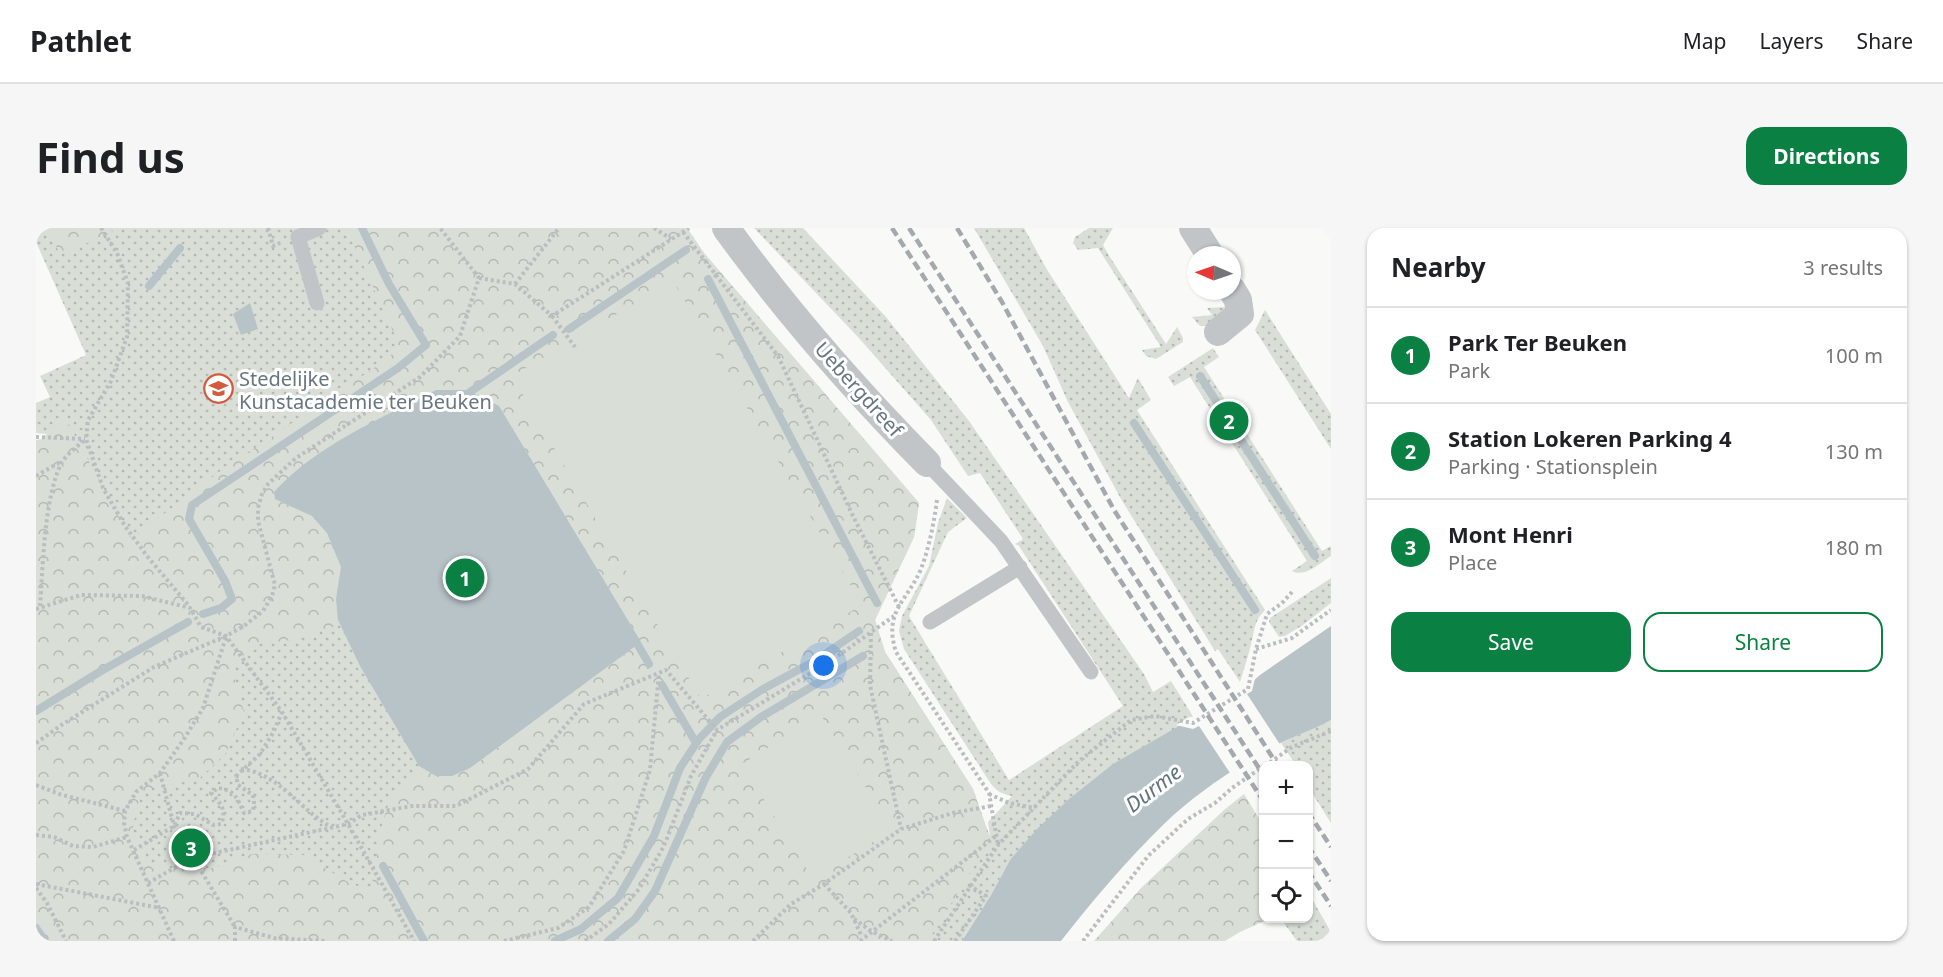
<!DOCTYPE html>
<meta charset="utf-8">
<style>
:root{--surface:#fff;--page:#f6f6f6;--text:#202124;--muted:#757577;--line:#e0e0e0;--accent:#0b8043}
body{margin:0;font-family:"Noto Sans",sans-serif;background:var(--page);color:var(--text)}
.controls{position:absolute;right:18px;bottom:18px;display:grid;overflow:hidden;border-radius:12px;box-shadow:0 2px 4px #0004}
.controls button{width:54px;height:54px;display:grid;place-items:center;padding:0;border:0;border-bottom:2px solid var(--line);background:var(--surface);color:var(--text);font:30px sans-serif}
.compass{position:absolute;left:1151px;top:18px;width:54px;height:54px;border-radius:50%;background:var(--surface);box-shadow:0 2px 4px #0004;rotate:272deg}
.you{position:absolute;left:788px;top:438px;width:21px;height:21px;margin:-15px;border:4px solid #fff;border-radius:50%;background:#1a73e8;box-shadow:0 0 0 9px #1a73e833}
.badge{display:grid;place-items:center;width:39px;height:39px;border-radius:50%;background:var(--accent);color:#fff;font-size:20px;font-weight:700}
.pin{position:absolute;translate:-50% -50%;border:3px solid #fff;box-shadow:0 2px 6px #0006}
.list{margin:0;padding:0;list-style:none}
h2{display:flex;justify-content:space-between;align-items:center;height:78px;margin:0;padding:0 24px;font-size:26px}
h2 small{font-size:20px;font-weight:400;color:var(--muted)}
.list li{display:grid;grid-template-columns:39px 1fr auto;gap:18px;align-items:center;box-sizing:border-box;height:96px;padding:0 24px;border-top:2px solid var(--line)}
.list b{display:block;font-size:22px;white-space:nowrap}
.list p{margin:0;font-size:20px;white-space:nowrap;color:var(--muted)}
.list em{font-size:20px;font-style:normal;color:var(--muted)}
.actions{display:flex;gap:12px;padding:18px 24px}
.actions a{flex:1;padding:14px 0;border:2px solid var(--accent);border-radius:18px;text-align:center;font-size:21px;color:var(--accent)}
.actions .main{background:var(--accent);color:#fff}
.icon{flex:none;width:33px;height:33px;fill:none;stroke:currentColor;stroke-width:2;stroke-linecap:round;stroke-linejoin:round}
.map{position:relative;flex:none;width:1295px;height:713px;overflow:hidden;border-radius:18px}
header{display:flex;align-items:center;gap:36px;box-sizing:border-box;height:84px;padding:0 30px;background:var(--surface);border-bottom:2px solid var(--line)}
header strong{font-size:28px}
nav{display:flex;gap:33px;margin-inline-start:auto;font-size:21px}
.intro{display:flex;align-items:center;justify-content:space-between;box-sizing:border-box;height:144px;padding:0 36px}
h1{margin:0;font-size:42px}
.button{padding:15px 27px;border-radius:18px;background:var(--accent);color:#fff;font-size:21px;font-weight:700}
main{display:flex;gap:36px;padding:0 36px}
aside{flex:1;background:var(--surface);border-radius:18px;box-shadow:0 2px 4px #0004}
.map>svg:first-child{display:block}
.green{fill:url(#green-dots)}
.forest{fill:url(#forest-crowns);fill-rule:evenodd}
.pitch{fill:#d9ded7}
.water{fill:#b8c3c7}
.pier{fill:#f9f9f7}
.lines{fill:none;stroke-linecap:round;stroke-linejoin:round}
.stream{stroke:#b8c3c7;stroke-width:8}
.path{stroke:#bbbec0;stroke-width:4;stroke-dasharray:3 3;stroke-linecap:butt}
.lane{stroke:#c1c5c8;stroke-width:15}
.street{stroke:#c1c5c8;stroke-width:28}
.rail{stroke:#a3a9ae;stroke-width:4.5;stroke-dasharray:9 4.5;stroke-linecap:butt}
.labels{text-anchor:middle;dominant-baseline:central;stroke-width:6;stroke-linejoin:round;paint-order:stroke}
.poi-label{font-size:20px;fill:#66767f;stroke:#fff;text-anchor:start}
.street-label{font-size:20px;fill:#66767f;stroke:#fff}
.water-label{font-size:21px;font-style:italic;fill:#617479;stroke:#fff}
</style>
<header>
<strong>Pathlet</strong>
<nav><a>Map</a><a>Layers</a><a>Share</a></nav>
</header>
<div class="intro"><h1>Find us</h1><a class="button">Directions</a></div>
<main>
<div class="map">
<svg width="1295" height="713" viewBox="0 0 1295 713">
<defs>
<pattern id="green-dots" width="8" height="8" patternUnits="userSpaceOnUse" patternTransform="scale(1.5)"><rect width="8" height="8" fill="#d9ded7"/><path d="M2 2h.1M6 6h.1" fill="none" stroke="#b4b9b4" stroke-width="1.8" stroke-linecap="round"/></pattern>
<pattern id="forest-crowns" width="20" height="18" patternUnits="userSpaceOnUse" patternTransform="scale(1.5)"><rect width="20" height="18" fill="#d9ded7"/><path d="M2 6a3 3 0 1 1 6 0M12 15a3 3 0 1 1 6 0" fill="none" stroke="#b4b9b4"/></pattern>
</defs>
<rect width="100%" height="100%" fill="#f9f9f7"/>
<path class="green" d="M0,0H651L668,25L883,275L878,309L839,392L849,424L937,561L954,609L952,594L976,568C965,566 959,562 953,553L868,421L863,403L866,388L893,338L902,295L911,270L931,290L912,304L873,388L973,552L1087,478L983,318L979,316L987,311L944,245L932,248L895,192L822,109L718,0H767L850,89L933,193L1108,446L1117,464L1135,453L1158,490L1134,504L974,632L955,667L926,713H0V212L6,211L11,206L0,205V175L14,169L4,148L50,127L0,14Z
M938,0H988L1010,40L1093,170L1102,150L1115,172L1101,182L1229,382C1219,392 1219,399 1216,412C1213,426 1208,441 1204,454L1182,421L1179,423L1085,271L1032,174L1007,118Z
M1053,0H1077L1067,17L1072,26L1130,116L1141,99L1147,110V114L1120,131L1110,128L1106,122L1125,119L1062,20L1042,22L1037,15L1039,9Z
M1191,79L1172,98H1164L1156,89L1176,87L1171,80Z
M1229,82L1295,186V221L1219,102Z
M1177,120L1183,129L1168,139L1286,323L1295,318V328C1284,335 1269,350 1256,343L1271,333L1154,149L1138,158L1132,149Z
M1295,350V375L1267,397L1249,408L1243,409L1233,394L1234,390Z
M1295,492V595L1273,560L1272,538L1260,537L1245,515Z
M1275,669L1295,704V713H1261L1245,691L1272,690L1273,671Z"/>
<path class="forest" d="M12,0H75L76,4L24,27Z
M319,0H651L668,25L883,275L878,309L839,392L849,424L937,561L954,613L892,713H0V218L27,188L30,191L95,311L183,244L353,130L358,123L361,112L311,2ZM431,162L463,178L605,414L434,540L400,548L383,538C378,554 359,560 353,575C342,602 340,635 335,664L310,653L268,627L216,626L178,640H129L113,634L101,611L95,608L104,567L118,560L163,551L190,525L208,484L196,442L219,416L257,412L300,398V371L305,339L291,305L276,288L239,271L238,264L244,258Z
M1208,566L1227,597L1228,690L1233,691L1204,704L1189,713H1058L1105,660L1188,582Z"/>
<path class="pitch" d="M637,53L826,377L665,471L476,148Z
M785,487L856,602L777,651L706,536Z"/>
<path class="water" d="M214,75L222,101L205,107L197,86Z
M400,162H431L463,178L605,414L434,540L416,548H400L383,538L324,438L302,392L300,371L305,339L291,305L276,288L239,271L238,264C281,217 344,191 400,162Z
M1295,398V492C1271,505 1244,513 1220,528C1188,547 1155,570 1128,596C1091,632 1057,672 1025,713H926L955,667L974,632L1001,601L1033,571L1077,536L1209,460L1224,447Z"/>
<path class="pier" d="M1220,446L1216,463L1211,466L1245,518L1196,548L1163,498L1157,501L1140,497L1153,489H1157L1156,487L1207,457Z"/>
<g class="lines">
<path class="stream" d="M672,51L841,375
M113,58L144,20
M533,101L650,22
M1164,148L1279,328
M434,164L517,107
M1098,195L1219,382
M167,386L185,380L196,371L189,353L153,291L156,277L362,140L390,117L353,56L326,0
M602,417L613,436
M626,457L660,515
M0,483L65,443L152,394
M347,638L388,713
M0,700L9,713
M519,713L545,701L582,670L618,608L644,540L663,511L684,489L727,461L777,434L823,403
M572,713L599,691L619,663L670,549L691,514L725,489L827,428"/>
<path class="path" d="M65,0L81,25L92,55L91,109L75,153L52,192L50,211L67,260L89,298L111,328L153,378
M232,0L237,18L244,15
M618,0L635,11
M647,4L742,128L817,288L863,379
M443,50L479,56L516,88L653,0
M479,56L523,0
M516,88L539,119
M0,209L49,211
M0,248L26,233
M901,272C898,295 893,320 885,341C871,374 847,383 860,424L953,565L962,617
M4,378C7,339 8,268 26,234C31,226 42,218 50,211
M0,381L45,367L106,368L154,380L165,399L190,408L246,484L312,596L378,713
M835,405L834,457L865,601
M1220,421L1256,410L1295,382
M0,515L27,496L118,439L190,408L208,398L227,383L236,368L239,357L222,293V280L226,266L232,256L260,230L384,149L424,108L443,50L404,0
M1229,538L1256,519L1295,503
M205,541C243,545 264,582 295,599
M124,545L138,598L199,699
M0,557L23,566L89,583
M953,566L973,575L999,580
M0,607L18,609L37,618L57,619L91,609
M98,622L138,598L144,585L159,586L177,597L185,596C191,582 185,576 175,565L182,560C199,562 201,570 208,585L217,583L218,575L217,567L202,557L200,548L224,526L237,505L246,484
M112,655L156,630L312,596L326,587L376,578H420L492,541L548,476L630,442L681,502L796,432L858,388
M0,656L124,680
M788,656L815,685L826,709
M0,660L11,675L30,713
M818,691L835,703L856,713
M138,713L91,609L88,595L89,583L100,564L124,545L148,511L167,480L190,409
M199,713V699L238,710L289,713
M468,713L522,700L553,679L588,623L614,542L623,445
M549,713L573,696L603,661L628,618L655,548L681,502
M717,713L755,676L788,656L865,601L917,585L955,578
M824,713L960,608
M898,713L962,617L1043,533L1095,492L1119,488L1157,495L1212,461L1220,421L1231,386L1246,375L1256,364
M919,713L950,668L933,657
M1047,713L1112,628L1152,591L1179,575L1196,560L1228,538"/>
<path class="lane" d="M281,75L262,9L283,0
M891,235L965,313L1055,444
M894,394L984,339"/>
<path class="street" d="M690,0C750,83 819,162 891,235
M1157,0L1174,27
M1182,104L1204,86L1202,72L1196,62"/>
<path class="rail" d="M856,0L1228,574
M873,0L1228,548
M921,0L966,74L1078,282L1242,538
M1272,584L1295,619
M1272,618L1295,653
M1272,643L1295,678"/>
</g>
<defs>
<symbol id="school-ring" viewBox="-11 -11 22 22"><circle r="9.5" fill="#fff" stroke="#d45a3c" stroke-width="1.5"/><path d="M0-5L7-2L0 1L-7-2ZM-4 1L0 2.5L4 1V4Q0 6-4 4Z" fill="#d45a3c"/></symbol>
</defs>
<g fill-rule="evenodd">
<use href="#school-ring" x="166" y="144" width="33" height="33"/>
</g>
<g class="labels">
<g class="poi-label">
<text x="203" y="150">Stedelijke<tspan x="203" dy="23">Kunstacademie ter Beuken</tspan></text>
</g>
<g class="street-label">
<text transform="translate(823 161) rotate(48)">Uebergdreef</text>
</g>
<g class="water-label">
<text transform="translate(1117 560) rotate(-37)">Durme</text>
</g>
</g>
</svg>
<div class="controls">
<button>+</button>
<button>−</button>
<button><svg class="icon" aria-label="locate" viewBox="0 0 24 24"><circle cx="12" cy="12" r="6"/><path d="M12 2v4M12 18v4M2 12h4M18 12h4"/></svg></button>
</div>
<svg class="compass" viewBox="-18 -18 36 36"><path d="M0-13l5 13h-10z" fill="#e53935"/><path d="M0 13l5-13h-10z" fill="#757577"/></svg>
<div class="you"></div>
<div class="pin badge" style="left:429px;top:350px">1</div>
<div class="pin badge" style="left:1193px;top:193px">2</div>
<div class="pin badge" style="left:155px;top:620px">3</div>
</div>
<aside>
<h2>Nearby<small>3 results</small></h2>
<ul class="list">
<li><span class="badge">1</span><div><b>Park Ter Beuken</b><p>Park</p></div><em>100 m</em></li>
<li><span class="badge">2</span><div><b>Station Lokeren Parking 4</b><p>Parking · Stationsplein</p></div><em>130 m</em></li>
<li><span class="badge">3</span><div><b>Mont Henri</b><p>Place</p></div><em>180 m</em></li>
</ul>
<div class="actions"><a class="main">Save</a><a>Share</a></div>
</aside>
</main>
